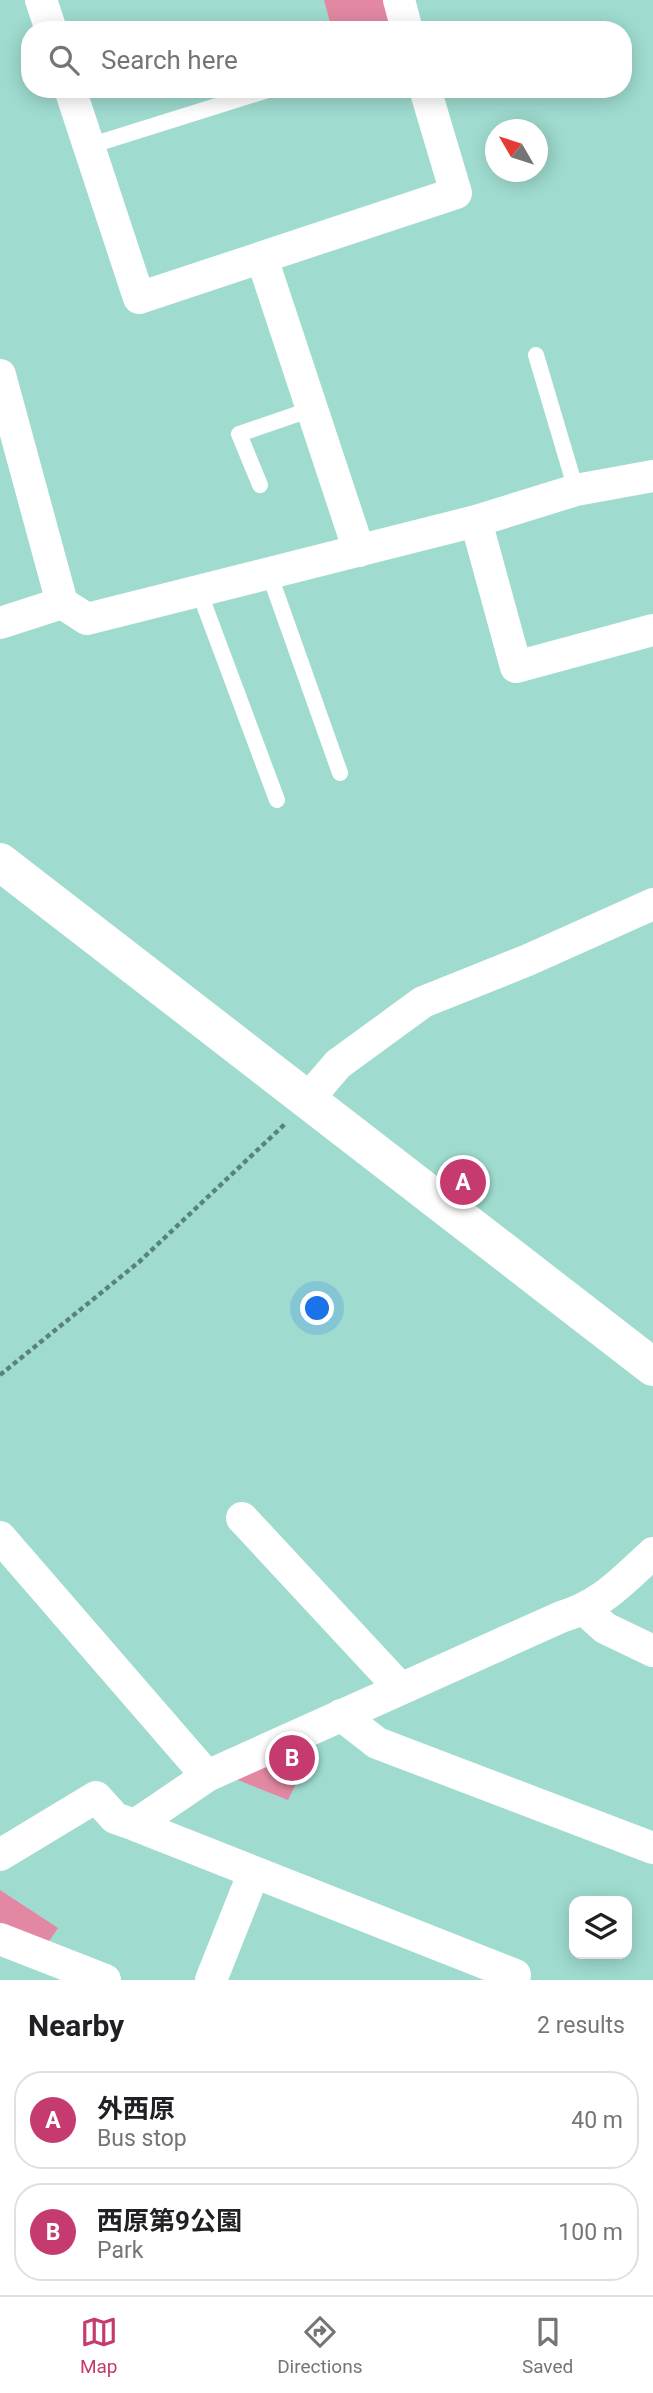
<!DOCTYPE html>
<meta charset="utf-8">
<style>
:root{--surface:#fff;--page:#f2f2f2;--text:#202124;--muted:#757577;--line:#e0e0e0;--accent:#c53a6f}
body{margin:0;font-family:Roboto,"Noto Sans JP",sans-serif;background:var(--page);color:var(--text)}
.controls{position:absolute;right:21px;bottom:21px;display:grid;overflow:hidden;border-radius:14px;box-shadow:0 4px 18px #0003}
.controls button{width:63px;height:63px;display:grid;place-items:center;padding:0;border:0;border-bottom:2px solid var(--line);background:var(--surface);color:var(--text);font:35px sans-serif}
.compass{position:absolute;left:485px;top:119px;width:63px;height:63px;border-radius:50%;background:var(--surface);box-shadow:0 4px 18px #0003;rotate:309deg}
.you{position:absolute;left:318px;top:1309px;width:24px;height:24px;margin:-18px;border:5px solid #fff;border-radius:50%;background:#1a73e8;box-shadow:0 0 0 10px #1a73e833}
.badge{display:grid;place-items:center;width:46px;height:46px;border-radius:50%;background:var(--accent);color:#fff;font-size:23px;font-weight:700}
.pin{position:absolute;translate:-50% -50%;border:4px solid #fff;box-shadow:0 2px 7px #0006}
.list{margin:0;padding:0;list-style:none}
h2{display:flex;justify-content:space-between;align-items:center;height:91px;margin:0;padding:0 28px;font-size:30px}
h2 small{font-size:23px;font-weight:400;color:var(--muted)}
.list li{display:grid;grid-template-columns:46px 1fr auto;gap:21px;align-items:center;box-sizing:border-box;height:98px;margin:0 14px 14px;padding:0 14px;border:2px solid var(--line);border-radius:28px}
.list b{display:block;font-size:26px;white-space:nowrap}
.list p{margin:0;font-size:23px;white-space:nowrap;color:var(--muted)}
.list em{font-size:23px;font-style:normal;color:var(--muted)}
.icon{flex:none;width:38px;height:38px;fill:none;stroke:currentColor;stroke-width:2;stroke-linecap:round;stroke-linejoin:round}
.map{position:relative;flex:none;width:653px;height:1980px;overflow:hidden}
.search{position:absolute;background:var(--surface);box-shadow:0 4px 18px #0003;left:21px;right:21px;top:21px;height:77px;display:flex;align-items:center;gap:18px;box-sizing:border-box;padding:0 24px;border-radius:28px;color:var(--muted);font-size:26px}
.sheet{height:315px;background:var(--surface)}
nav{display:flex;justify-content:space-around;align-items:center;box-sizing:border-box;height:98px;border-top:2px solid var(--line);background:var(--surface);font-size:19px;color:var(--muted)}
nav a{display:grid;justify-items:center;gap:4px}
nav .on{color:var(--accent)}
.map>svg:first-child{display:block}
.green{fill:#e288a3}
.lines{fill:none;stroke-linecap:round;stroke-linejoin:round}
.path{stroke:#58847c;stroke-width:4.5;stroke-dasharray:5 3.5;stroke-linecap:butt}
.lane{stroke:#fff;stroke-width:16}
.street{stroke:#fff;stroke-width:32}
.secondary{stroke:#fff;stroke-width:38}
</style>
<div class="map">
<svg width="653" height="1980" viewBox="0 0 653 1980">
<rect width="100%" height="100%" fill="#9fdbcf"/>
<path class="green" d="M324,0H389L398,30H332Z
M318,1738L288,1800L233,1778Z
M0,1890L58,1928L47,1944L0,1925Z"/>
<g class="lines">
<path class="path" d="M0,1375L139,1262L286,1123"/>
<path class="lane" d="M89,146L271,89
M536,355L576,490
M260,485L239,434L312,409
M269,573L340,773
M199,591L277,800"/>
<path class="street" d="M41,0L51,30
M399,0L407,30
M70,89L139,298L456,193L425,89
M262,258L359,551
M0,375L62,603
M476,521L516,667L653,630
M0,623L62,603L87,619L476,521L576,490L653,476
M308,1099L338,1064L423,1002L528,960L653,904
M242,1518L400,1688
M0,1537L207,1776
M585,1610L605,1628L653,1651
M341,1715L377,1743L653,1848
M135,1825L515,1975L514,1980
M0,1855L96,1797L115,1818L135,1825L207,1776L561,1617C602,1605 622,1581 653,1553
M0,1939L105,1980
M211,1980L254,1872"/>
<path class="secondary" d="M0,862L653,1367"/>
</g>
</svg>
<div class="controls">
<button><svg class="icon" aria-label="layers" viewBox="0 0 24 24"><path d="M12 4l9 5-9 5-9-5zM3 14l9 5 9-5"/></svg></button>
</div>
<svg class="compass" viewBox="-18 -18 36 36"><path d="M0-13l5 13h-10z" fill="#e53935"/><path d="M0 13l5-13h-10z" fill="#757577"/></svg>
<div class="you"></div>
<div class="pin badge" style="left:463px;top:1182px">A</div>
<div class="pin badge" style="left:292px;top:1758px">B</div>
<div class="search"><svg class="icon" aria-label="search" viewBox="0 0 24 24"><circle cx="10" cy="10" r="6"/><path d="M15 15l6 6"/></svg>Search here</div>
</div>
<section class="sheet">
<h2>Nearby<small>2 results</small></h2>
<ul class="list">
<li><span class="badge">A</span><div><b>外西原</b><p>Bus stop</p></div><em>40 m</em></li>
<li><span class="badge">B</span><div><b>西原第9公園</b><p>Park</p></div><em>100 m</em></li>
</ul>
</section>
<nav>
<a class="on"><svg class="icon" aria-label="map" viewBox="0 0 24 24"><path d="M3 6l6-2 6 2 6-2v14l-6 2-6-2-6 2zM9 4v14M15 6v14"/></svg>Map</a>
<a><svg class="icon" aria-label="directions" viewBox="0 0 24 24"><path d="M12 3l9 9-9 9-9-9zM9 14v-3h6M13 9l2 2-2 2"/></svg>Directions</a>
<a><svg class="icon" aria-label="saved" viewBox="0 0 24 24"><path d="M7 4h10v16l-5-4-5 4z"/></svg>Saved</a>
</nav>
